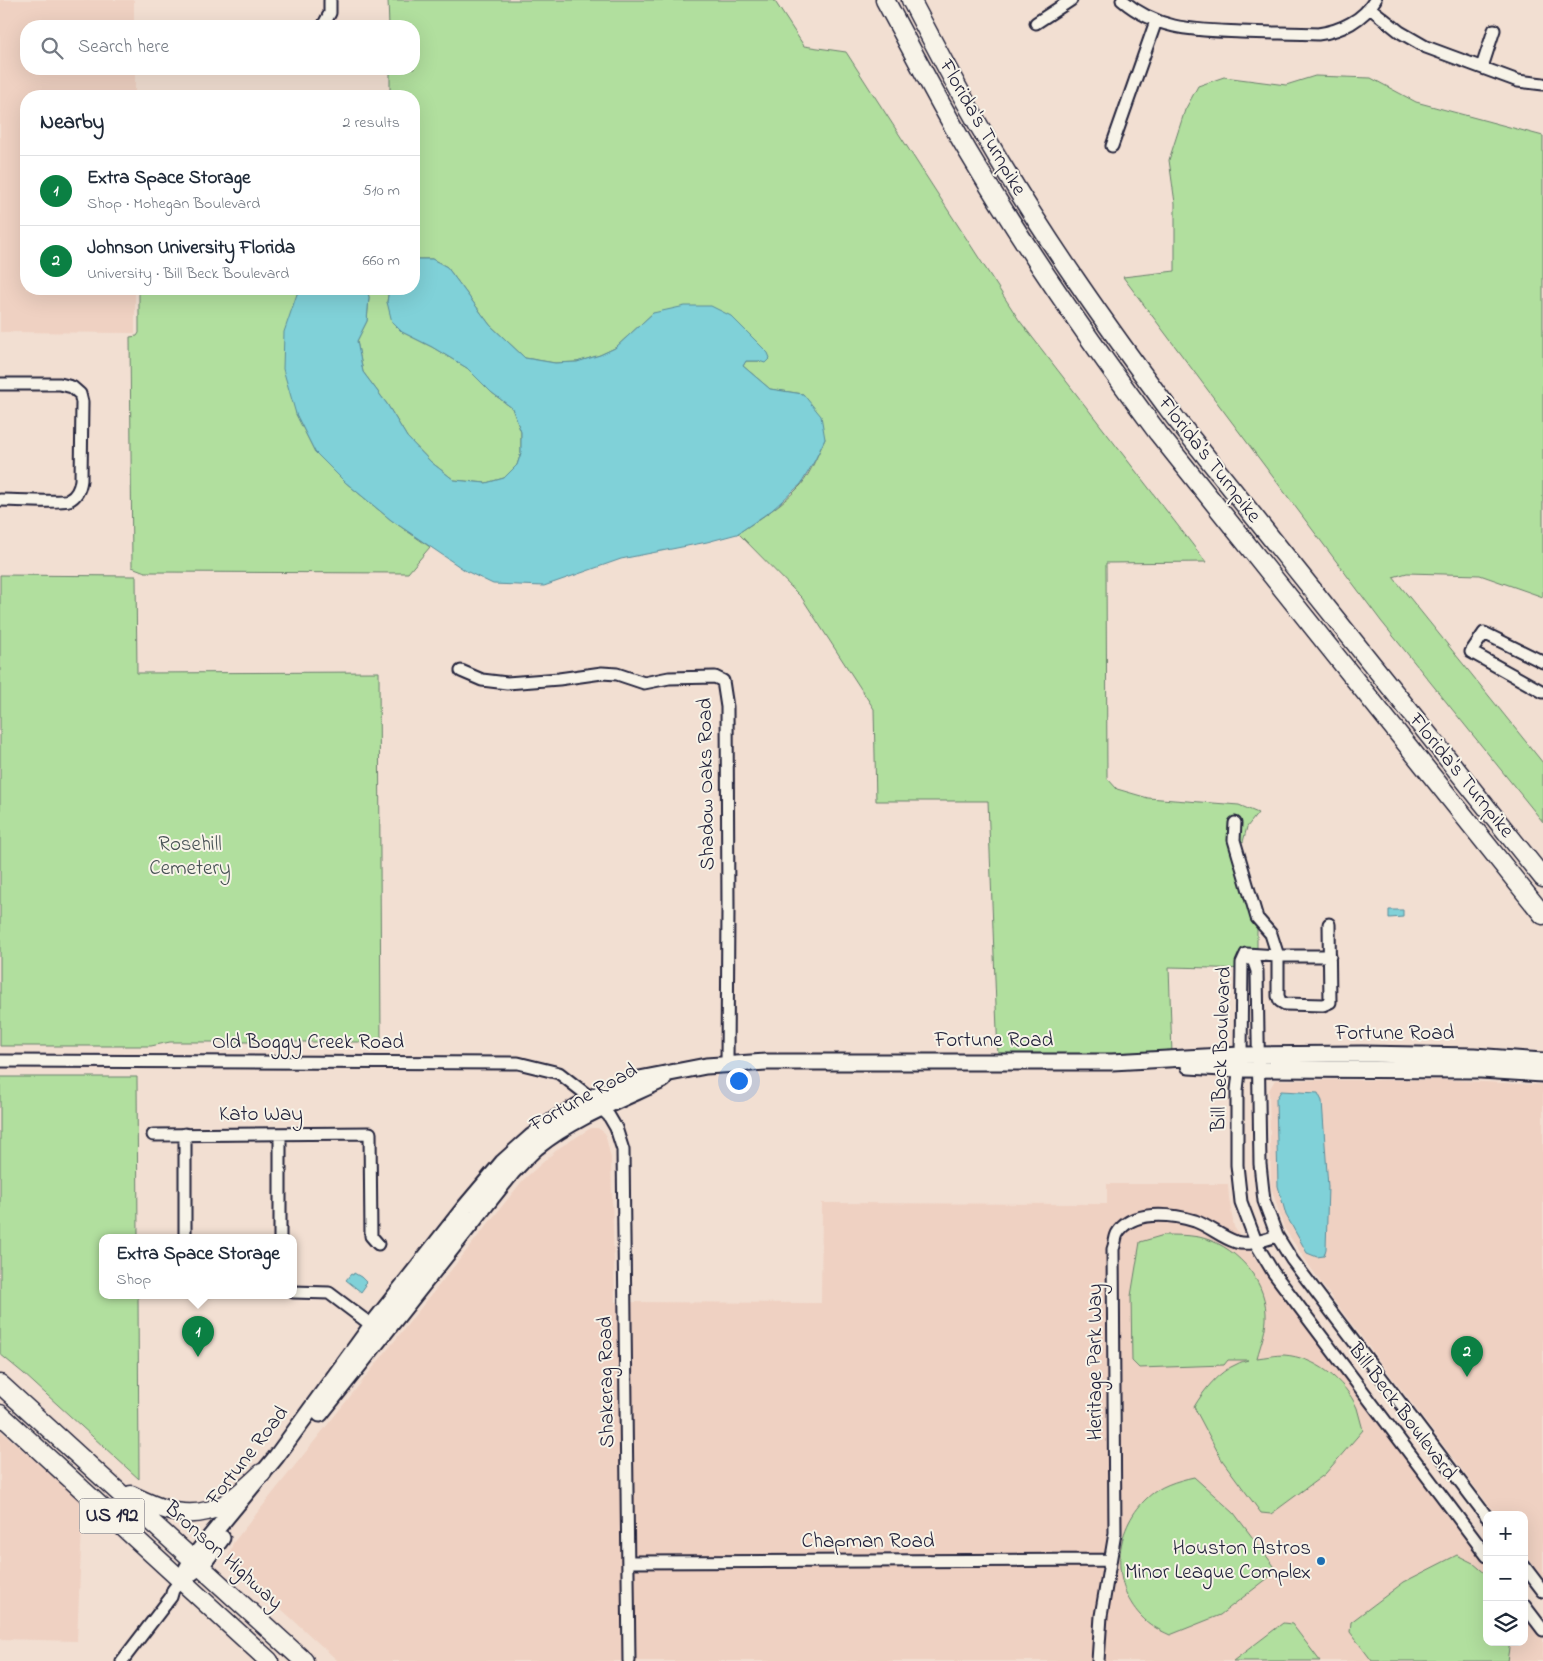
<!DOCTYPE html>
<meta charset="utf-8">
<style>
:root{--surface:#fff;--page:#f6f6f7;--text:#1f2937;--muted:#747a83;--line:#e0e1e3;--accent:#0b8043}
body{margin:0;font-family:"Indie Flower",sans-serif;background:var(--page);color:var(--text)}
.controls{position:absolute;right:15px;bottom:15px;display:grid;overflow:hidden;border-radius:10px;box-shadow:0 5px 20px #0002}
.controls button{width:45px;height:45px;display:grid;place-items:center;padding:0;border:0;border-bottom:1px solid var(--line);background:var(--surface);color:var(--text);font:25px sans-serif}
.you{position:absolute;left:738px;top:1080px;width:18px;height:18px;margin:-12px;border:4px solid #fff;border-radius:50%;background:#1a73e8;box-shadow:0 0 0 8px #1a73e833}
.badge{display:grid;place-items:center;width:32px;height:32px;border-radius:50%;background:var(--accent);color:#fff;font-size:16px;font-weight:700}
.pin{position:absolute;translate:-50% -41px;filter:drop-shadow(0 1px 2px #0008)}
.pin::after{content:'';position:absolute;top:26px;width:18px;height:15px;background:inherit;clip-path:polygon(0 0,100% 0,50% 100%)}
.popup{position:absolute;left:99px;top:1234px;width:198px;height:65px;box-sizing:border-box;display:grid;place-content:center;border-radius:10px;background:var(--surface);filter:drop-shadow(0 1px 4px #0005);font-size:16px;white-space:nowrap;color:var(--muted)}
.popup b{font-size:19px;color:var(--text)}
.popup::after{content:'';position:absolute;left:50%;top:100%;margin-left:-10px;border:10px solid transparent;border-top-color:var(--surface)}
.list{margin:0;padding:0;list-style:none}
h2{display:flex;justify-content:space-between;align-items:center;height:65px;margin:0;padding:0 20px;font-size:21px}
h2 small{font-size:16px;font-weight:400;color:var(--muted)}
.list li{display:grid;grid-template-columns:32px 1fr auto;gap:15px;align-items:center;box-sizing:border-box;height:70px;padding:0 20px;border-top:1px solid var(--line)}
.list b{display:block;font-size:19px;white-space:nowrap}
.list p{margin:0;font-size:16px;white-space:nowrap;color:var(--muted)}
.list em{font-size:16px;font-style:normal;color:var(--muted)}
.icon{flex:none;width:28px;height:28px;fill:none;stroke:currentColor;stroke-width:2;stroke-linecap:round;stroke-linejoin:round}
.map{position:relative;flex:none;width:1543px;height:1661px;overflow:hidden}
.search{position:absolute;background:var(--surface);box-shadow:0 5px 20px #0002;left:20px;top:20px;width:400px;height:55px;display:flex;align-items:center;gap:12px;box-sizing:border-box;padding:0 18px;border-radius:20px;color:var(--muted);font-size:19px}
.panel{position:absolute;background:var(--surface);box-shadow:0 5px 20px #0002;left:20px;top:90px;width:400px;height:205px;border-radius:20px}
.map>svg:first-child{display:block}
.built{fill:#efd1c2}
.green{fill:#b1df9e;stroke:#6a806c}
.water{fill:#80d1d8;stroke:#5a8b99}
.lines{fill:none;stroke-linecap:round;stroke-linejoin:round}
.minor-casing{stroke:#22223b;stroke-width:15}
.major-casing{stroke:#22223b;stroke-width:19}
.highway-casing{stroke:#22223b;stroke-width:21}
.minor{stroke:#f7f3e8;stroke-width:11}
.major{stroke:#f7f3e8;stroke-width:15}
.highway{stroke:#f7f3e8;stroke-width:18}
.poi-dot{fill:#1f6fb2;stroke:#f7f3e8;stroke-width:2}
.labels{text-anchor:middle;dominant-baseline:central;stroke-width:4;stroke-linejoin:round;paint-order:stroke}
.shield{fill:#f7f3e8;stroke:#62616f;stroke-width:1}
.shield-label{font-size:20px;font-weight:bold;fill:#22223b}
.street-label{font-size:21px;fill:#22223b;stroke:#f7f3e8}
.park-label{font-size:21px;fill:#465154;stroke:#f7f3e8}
.poi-label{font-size:21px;fill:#22223b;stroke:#f7f3e8;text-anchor:end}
</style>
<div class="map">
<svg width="1543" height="1661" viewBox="0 0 1543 1661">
<rect width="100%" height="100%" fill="#f2dfd2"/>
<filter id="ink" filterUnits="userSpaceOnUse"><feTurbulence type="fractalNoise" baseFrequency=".02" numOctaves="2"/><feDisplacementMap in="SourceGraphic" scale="10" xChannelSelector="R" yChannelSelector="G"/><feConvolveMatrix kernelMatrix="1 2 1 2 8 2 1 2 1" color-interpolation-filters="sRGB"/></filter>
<g filter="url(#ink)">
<path class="built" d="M0,0H134V26H26V69H135V96H26V289H135V333L0,332Z
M1275,1080H1448L1543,1085V1578L1524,1553V1515H1496L1323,1286L1284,1228L1271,1187L1269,1090Z
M591,1128H598L605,1133L611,1158L615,1302L821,1303L822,1203L1107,1204V1184H1228L1229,1198L1234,1227L1257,1261L1487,1564V1642H1524V1614L1543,1639V1661H338L231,1563L229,1555L233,1543L523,1180L559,1148Z
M0,1430L83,1503L77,1641L0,1639Z"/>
<path class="green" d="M388,0H774L804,46L846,52L1019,320L1206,562L1106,563L1107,778L1117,789L1148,798L1239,805L1258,813L1247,827L1243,842L1238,839L1239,819L1231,818L1230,841L1252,917L1251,918L1254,924L1257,925V950H1242L1241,959L1257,969L1169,967L1172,1054L998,1056L988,801H876L874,709L802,598L738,533C760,519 783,504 801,485C811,472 818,454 825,439L803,394L770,389L743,366L746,361H760L653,313L615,348L600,355L577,362L555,363L525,358L490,325L447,267L432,259H414V96H215L380,95L384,91H390V69H414V26H389Z
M1315,76L1371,78L1416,102L1543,136V597L1480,575L1407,573L1393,577L1543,763V822L1381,621L1123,277L1175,271V203L1169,160L1185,110L1198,86L1224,77L1286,85Z
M139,289H308L297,294L296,414L315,452L345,482L391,520L430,547L408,573L145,572L132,567L130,337L137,336L139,333Z
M367,289H389L387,302L402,332L432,347L467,368L491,392L512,408L521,432V453L517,465L504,478L486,483L454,480L431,462L407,437L387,404L363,372L357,341L367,321L369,297Z
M0,575L136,576L137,673L379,672L381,1042H170L151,1046H0Z
M0,1077H137L138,1238H103V1296H138L139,1479L23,1373L0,1354Z
M1164,1235C1176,1235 1187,1235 1199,1237C1233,1244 1265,1277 1266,1313C1267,1329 1261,1343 1257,1358C1266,1357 1275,1355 1284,1355C1315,1357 1345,1380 1357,1408C1359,1415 1361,1423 1363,1430L1325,1474L1271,1514L1261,1513L1222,1460L1194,1407C1204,1390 1218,1372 1237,1364C1240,1362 1245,1361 1248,1360H1228L1224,1365L1139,1368L1132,1361L1131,1296L1140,1242Z
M1194,1477L1234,1513L1274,1566L1272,1575L1220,1615L1170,1635C1159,1630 1149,1625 1141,1616C1110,1583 1114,1530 1146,1499C1159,1486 1176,1481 1194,1477Z
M1457,1555L1473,1563L1487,1575V1642H1510L1507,1661H1372L1350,1632L1351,1622L1404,1582Z
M1283,1623L1292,1624L1320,1661H1233Z"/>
<path class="water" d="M414,259H432L447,267L490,325L525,358L555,363L577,362L600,355L615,348L653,313L685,306H711L731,316L768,353L770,358L765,363L759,361H746L743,366L770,389L803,394L821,416L825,439L815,460L801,484L772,510L737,534L707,542L621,559L544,586L493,584L466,571L391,520L345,482L315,452L296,414L283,369L284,332L297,294L308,289H367L369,297L367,321L357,341L363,372L387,404L407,437L431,462L454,480L486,483L504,478L517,465L521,453V432L512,408L491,392L467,368L432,347L402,332L392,322L387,302L389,289H414Z
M1389,910H1403V917L1389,918Z
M1281,1091L1318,1093L1322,1101L1328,1187L1326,1249L1324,1256L1317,1257L1307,1253L1286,1215L1278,1186L1276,1099Z
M354,1273L361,1277L366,1282L364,1284L366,1285L361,1292L346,1280L351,1274L353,1275Z"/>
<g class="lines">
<defs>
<path id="minor" d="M1122,0C1159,31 1195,30 1241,32C1267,33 1293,33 1318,34C1341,31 1363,20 1375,0
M1370,8L1400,32L1426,47L1518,81L1543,84
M1036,23L1071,0
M323,26L330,13V0
M1482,67L1494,30
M1112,146L1156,21
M0,384H60L72,387L80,394L82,402L81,480C80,488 77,496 69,500C60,503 13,500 0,500
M1543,662L1484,633L1471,652L1543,692
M461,671L482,680L507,683L559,679L602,673L617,674L644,683L669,678L715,677L723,681L727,707L728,908L727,1064
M1235,823L1234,840L1257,918L1271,934L1278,956H1330
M1246,954L1242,963L1241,1055L1237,1090V1165L1241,1202L1258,1247L1273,1272L1487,1556
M1246,954L1254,962L1257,971L1260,1164L1264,1201L1277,1236L1292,1260L1487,1517
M1246,954L1278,956V996L1280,1001L1285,1004L1323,1005L1330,1002L1329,924
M0,1061L518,1063L559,1073L591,1098L609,1116L616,1128L623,1150L629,1661
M185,1134V1238
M280,1134V1238
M153,1135L370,1133L371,1236L378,1244
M293,1292L329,1293L378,1330
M628,1562L1110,1560
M1524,1566L1543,1591
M1524,1605L1543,1630
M122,1661L171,1597L173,1590L181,1580
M1098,1661L1101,1616L1115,1533L1113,1249C1115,1245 1115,1238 1117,1234C1131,1209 1172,1214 1195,1221C1209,1226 1221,1237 1236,1242C1249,1246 1264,1240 1277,1236"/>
<path id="major" d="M1189,1066L1238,1069L1481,1070L1543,1074
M320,1414L512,1172C520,1164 528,1155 537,1147C574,1117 620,1100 663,1080
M191,1573L201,1566L222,1538
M181,1580L192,1559L276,1457L372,1325L465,1207L503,1162L531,1137L557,1118L602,1092L629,1081L706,1066L766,1062H1112L1241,1055L1362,1054L1474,1056L1543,1061"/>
<path id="highway" d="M885,0C912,50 938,101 967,150C1025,248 1090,342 1158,433L1543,915
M911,0C935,46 959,92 985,136C1042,235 1108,328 1176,419L1543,878
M0,1384L304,1661
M0,1414L269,1661
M131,1495C162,1510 190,1522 223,1505C237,1497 250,1484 262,1473"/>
</defs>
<use href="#minor" class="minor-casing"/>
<use href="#major" class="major-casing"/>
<use href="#highway" class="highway-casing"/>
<use href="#minor" class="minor"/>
<use href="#major" class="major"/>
<use href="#highway" class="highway"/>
</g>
</g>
<circle class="poi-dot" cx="1321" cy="1561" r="5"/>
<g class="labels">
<rect class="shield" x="79.5" y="1498.5" width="65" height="35" rx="4"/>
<g class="shield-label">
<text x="112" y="1516">US 192</text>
</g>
<g class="street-label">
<text transform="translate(982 128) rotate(60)">Florida's Turnpike</text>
<text transform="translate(1209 460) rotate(52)">Florida's Turnpike</text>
<text transform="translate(1461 776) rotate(51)">Florida's Turnpike</text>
<text transform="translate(707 784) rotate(-91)">Shadow Oaks Road</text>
<text x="1395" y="1034">Fortune Road</text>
<text x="994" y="1041">Fortune Road</text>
<text x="308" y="1043">Old Boggy Creek Road</text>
<text transform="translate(1222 1049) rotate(-88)">Bill Beck Boulevard</text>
<text transform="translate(584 1098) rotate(-29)">Fortune Road</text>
<text x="261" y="1115">Kato Way</text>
<text transform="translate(1096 1362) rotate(-90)">Heritage Park Way</text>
<text transform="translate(607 1382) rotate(-91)">Shakerag Road</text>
<text transform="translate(1402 1412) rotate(53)">Bill Beck Boulevard</text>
<text transform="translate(248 1456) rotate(-52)">Fortune Road</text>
<text x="868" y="1542">Chapman Road</text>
<text transform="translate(223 1556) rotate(42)">Bronson Highway</text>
</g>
<g class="park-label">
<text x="190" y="845">Rosehill<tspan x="190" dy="24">Cemetery</tspan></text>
</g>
<g class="poi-label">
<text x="1311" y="1549">Houston Astros<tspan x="1311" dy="24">Minor League Complex</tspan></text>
</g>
</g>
</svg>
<div class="controls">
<button>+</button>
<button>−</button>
<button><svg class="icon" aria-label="layers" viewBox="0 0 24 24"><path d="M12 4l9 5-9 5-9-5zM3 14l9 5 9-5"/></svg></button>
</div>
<div class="you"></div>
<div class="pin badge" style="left:198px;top:1357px">1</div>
<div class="popup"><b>Extra Space Storage</b>Shop</div>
<div class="pin badge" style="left:1467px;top:1377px">2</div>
<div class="search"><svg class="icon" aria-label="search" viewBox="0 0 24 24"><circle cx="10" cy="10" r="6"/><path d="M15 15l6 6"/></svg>Search here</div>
<section class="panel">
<h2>Nearby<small>2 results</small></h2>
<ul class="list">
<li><span class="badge">1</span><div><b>Extra Space Storage</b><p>Shop · Mohegan Boulevard</p></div><em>510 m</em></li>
<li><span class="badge">2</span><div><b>Johnson University Florida</b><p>University · Bill Beck Boulevard</p></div><em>660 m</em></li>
</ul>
</section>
</div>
